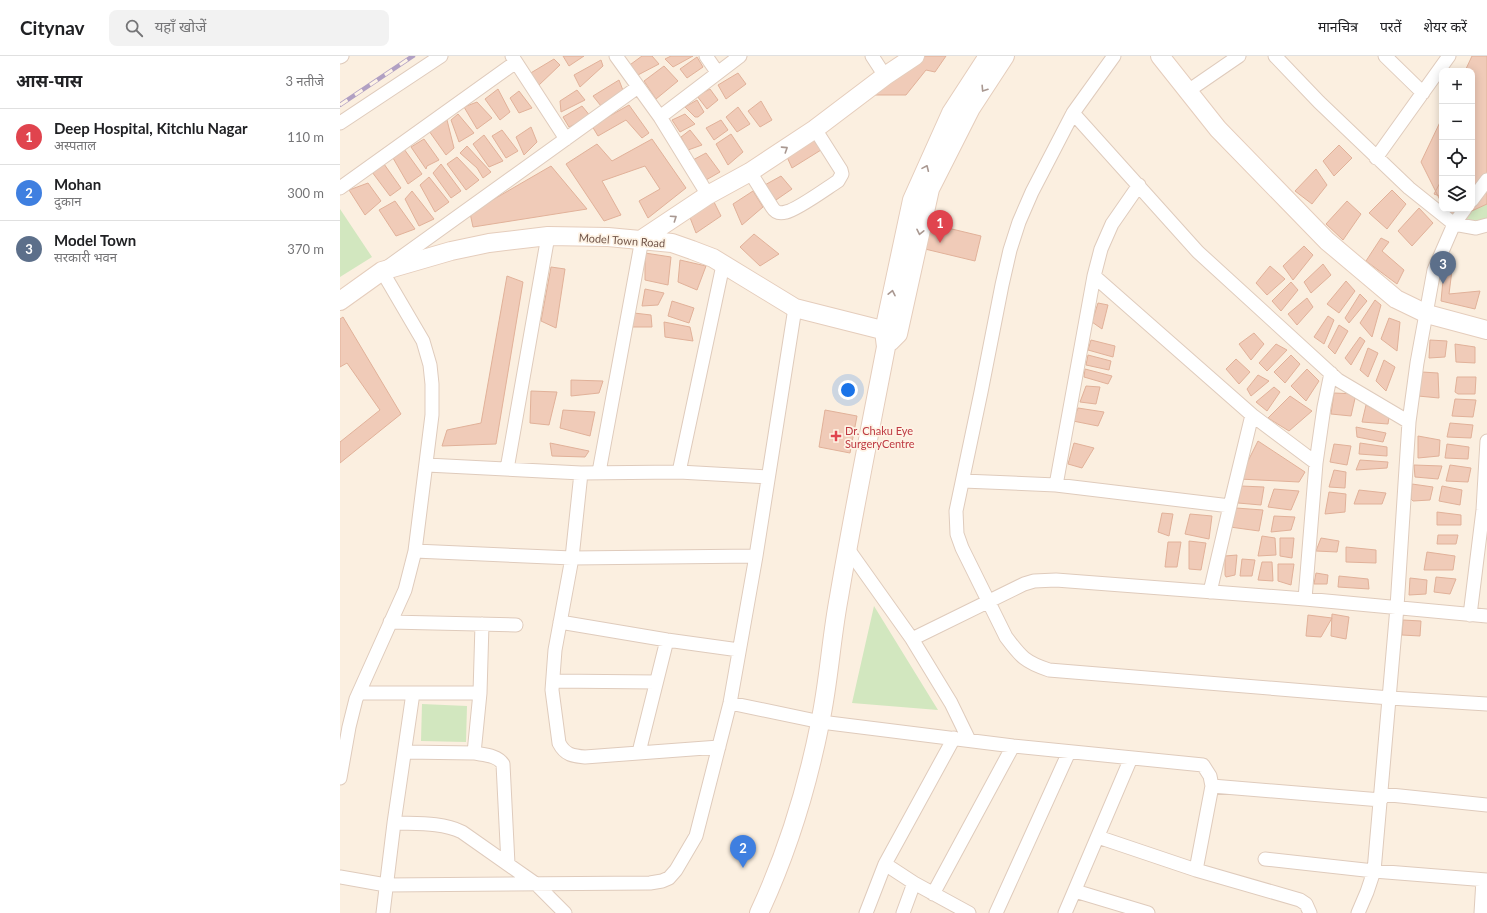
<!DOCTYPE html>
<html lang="hi">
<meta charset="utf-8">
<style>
:root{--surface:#fff;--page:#f2f2f2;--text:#202124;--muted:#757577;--line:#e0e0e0;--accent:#e26148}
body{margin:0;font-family:Lato,"Noto Sans Devanagari",sans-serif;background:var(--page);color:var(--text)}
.controls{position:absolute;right:12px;top:12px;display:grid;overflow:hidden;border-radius:8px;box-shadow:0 2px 10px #0003}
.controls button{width:36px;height:36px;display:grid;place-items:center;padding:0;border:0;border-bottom:1px solid var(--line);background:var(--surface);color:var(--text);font:20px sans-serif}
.you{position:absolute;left:508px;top:334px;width:14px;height:14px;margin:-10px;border:3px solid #fff;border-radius:50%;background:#1a73e8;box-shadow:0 0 0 6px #1a73e833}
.badge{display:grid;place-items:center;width:26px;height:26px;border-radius:50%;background:var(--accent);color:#fff;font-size:13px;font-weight:700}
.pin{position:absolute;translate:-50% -33px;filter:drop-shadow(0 1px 2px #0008)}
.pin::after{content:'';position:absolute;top:21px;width:14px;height:12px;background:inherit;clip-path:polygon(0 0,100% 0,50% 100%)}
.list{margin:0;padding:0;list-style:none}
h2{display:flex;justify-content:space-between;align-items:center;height:52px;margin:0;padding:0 16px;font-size:17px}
h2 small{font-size:13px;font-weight:400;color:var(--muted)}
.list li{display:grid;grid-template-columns:26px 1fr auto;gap:12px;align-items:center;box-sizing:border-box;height:56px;padding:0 16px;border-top:1px solid var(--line)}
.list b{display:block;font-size:15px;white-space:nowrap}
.list p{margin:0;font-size:13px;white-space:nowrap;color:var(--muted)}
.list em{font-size:13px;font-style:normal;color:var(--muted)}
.icon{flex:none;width:22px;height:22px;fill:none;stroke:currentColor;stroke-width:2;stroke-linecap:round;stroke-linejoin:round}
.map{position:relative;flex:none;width:1147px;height:857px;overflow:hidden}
header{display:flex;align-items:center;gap:24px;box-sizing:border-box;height:56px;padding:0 20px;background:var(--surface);border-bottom:1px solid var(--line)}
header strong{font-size:19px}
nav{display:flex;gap:22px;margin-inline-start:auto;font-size:14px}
.search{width:280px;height:36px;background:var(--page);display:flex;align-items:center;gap:10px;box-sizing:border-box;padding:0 14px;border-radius:8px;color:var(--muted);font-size:15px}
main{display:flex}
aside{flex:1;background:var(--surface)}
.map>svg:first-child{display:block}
.green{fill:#d2e7bf}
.building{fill:#f0cbb8;stroke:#e1b199}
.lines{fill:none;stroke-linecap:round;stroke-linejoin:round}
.street-casing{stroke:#dfcbbc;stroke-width:15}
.secondary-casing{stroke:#e5cdbc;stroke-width:20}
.street{stroke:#fff;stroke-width:13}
.secondary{stroke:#fff;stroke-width:18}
.rail-casing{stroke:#b1a0c3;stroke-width:4.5}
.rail{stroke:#fef3e5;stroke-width:3;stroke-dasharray:9;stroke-linecap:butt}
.oneway{stroke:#a99891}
.health-dot{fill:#e0444e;stroke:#fef3e5;stroke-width:1.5}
.labels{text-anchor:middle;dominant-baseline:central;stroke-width:3.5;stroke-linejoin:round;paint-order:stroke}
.street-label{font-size:11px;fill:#705448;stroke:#fef3e5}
.health-label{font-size:11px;fill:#be3a42;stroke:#fef3e5;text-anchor:start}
</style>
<header>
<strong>Citynav</strong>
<div class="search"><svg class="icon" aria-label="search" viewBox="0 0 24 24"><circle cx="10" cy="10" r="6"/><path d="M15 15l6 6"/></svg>यहाँ खोजें</div>
<nav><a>मानचित्र</a><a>परतें</a><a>शेयर करें</a></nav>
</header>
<main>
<aside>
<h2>आस-पास<small>3 नतीजे</small></h2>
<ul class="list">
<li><span class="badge" style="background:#e0444e">1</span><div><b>Deep Hospital, Kitchlu Nagar</b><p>अस्पताल</p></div><em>110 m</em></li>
<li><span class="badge" style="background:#3f7fe0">2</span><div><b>Mohan</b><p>दुकान</p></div><em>300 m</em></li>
<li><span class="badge" style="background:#5c6f8a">3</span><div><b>Model Town</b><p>सरकारी भवन</p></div><em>370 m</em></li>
</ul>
</aside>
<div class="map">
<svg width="1147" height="857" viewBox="0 0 1147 857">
<rect width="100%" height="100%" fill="#fbefe0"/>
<path class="green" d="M1147,127V167L1118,165L1132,153Z
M0,153L32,201L0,221Z
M534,550L598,654L512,647Z
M82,648L127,650L126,686L81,685Z"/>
<path class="building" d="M223,0H244L229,10Z
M302,0H312L319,8L296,20L287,11Z
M331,0H353L333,11L325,3Z
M583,0H606L595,16L586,14L566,39H525Z
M1132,0H1147V148L1110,165L1104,153H1132V15H1125Z
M357,1L363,11L347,22L340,13Z
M214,3L220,9L199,29L189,18Z
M261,4L263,10L240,31L234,19Z
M324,10L338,25L316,43L304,25Z
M398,17L406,28L386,43L378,29Z
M279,24L284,37L261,50L253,40Z
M158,33L170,56L160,64L145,43Z
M370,33L378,44L367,53L357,40Z
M237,34L245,44L221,56L220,45Z
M179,35L192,52L179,57L170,42Z
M357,44L364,56L358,61H355L345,51Z
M421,45L432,64L420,71L408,55Z
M137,46L152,62L137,73L124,51Z
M289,49L309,77L302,82L286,64L258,80L252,70Z
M242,50L251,61L229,71L223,61Z
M398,51L410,68L397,76L386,61Z
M118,58L134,77L119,86L111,64Z
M345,58L355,68L340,76L332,64Z
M1102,62V148L1081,106Z
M107,64L114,92L106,99L89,75Z
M381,64L388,74L374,84L366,72Z
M191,71L197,86L184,99L176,81Z
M162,74L178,95L166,102L152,80Z
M350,74L362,89L348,94L341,81Z
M391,78L403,96L388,109L376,88Z
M144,79L163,105L149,111L133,88Z
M84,83L99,104L87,110L86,113L71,91Z
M312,83L346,132L308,162L299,145L320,133L305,110L262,125L281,159L264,165L226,108L257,88L272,105Z
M473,83L481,94L452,112L447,101Z
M999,89L1012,102L994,120L983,105Z
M127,90L151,116L143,122L137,112L120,97Z
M64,93L82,118L68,128L53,102Z
M366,97L380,116L366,124L351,105Z
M117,101L139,124L126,134L107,108Z
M44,108L61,132L50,140L32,116Z
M101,108L121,135L111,142L93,117Z
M211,110L247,153L133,171L130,157Z
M976,113L987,129L972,148L955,135Z
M441,120L452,133L436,144L423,130Z
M89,121L109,146L95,156L80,129Z
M1102,123V141L1094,138Z
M28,127L41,145L25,159L9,134Z
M1052,134L1066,148L1047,173L1029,157Z
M72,135L94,163L79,170L65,143Z
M413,135L423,151L402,169L393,148Z
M373,144L381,160L356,177L349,159Z
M55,145L75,173L56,180L39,154Z
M1007,145L1021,158L1003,184L986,168Z
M1079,152L1093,167L1072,190L1058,175Z
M591,168L641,180L635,205L585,193Z
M414,178L439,198L420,210L400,191Z
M1041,182L1049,186L1042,195L1064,214L1057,228L1026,205Z
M964,190L973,199L953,224L943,210Z
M305,197L331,201L328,229L305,224Z
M340,204L366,210L357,234L338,226Z
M983,208L991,219L971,237L964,226Z
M930,210L945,223L927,239L916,227Z
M211,211L225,213L216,272L201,265Z
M1104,214H1112L1109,238L1140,235L1135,253L1101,245Z
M167,220L183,226L156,388L102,390L107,374L141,367Z
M1006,225L1015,235L999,257L987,248Z
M951,226L958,234L941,255L932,245Z
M305,233L324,237L318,249L302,250Z
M1020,238L1027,245L1009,267L1005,262Z
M967,242L973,251L957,269L948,258Z
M1035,244L1041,249L1032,281L1020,267Z
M332,245L354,252L349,267L328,260Z
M758,247L768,249L762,273L752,266Z
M294,257L311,259L312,271H292Z
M988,260L994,264L984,288L974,281Z
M3,261L61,358L0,407V386L40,354L7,307L0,311V263Z
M1049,262L1060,266L1057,295L1041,283Z
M324,266L350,271L353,285L325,281Z
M999,269L1008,275L995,298L988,291Z
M914,277L924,288L911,304L899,288Z
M1020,281L1025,285L1011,309L1005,302Z
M751,284L775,290L773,301L748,294Z
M1090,284L1107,285L1105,301L1089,302Z
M936,288L947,294L927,315L919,307Z
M1115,288L1135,291V307L1116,306Z
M1028,292L1038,297L1028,321L1020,314Z
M748,299L771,305L769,314L746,309Z
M951,299L960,308L945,327L934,316Z
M896,303L910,316L899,328L886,313Z
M1044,304L1055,311L1046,335L1036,325Z
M745,313L772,320L768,328L744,321Z
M967,313L979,325L966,345L951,330Z
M1082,316L1098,317L1099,342L1078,340Z
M918,319L929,325L911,340L907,333Z
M1117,321H1136L1135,338H1118L1115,336Z
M231,324L263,325L259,337L231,340Z
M746,330L760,331L756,348L740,346Z
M934,331L940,336L927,355L916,346Z
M191,335L217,336L209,369L190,367Z
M994,337L1016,338L1011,360L991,358Z
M950,340L972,355L949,375L928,362Z
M1115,343L1136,344L1133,361L1112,360Z
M1026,349L1049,361L1048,368L1022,366Z
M738,352L764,356L758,370L733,365Z
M223,354L255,356L250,380L220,372Z
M485,354L517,360L510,397L479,391Z
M1110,367L1133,369L1131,382L1107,381Z
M1016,371L1046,377L1043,386L1017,381Z
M1078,380L1100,384L1099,400L1078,402Z
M918,385L965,416L959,426L899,423Z
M210,387L249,395L245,401L212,400Z
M734,387L754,392L742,412L728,408Z
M1020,387L1047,391V400L1019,398Z
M994,388L1011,390L1007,409L990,406Z
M1107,388L1129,391L1128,403L1105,402Z
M1020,404L1048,406L1047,412L1016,414Z
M1074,409L1102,410L1098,423L1075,421Z
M1110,409L1131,412L1128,426L1106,425Z
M994,414L1006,416L1005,432L989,431Z
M1072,428L1093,431L1090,444L1073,445L1071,443Z
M901,430L924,431L921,449L898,447Z
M1102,430L1122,434L1120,449L1099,445Z
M934,433L959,435L951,454L928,451Z
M1019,434L1046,437L1042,448H1014Z
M989,436L1006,438L1005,456L985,458Z
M896,452L923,454L919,475L890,471Z
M1097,456L1121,459V469H1097Z
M822,457L833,458L829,480L818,476Z
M850,458L872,460L869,483L845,478Z
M934,460L955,461L951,474L931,476Z
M1098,479H1118L1116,488H1097Z
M922,480L935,482L936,499L918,500Z
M940,482H954L952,502L940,500Z
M981,482L999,485L997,496L976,495Z
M849,485L866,487L861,514L849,513Z
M828,486H841L837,511H825Z
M1006,491L1036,494V507L1006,506Z
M1087,496L1115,500L1113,514H1084Z
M897,499L895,519L886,521L885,519V500Z
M902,503L915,504L912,520H900Z
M922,506H932L933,525L918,524Z
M938,508H954L951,529L938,525Z
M976,517L988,519L987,528H974Z
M999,520L1028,523L1029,533L998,531Z
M1096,521L1116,523L1110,538L1094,536Z
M1070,522L1087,524L1086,538L1069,539Z
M992,558L1009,561L1006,583L991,580Z
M968,559L992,562L981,581L966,580Z
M1063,564L1081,565L1080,580L1062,579Z"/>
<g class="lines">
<defs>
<path id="street" d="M172,0L226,83
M276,0L320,61L368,139
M366,0L377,16
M532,0L545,20
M774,0L733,57L692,136L679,166L670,194L662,229L641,336L616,455L617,478L622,492L666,581C681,601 685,606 709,614L1050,642L1147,648
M935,0L979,46L1069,132L1114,168L1136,172L1147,169
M1045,0L1083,37
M0,1L2,0
M848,35L899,0
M733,57L858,196L998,324L1069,366
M320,61L400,0
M0,67L101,0
M1036,102L1109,0
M410,116L432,151C435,156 439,158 446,156C457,154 487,132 498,125L502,118L501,114L475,73
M0,132L176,6
M1132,144L1147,124
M754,220L912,359
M976,407L984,351L991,317
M87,409L241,417L339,416L428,421
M167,413L208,180
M259,416L302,183
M339,416L383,209
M241,417L232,502L215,594L212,634L219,687C225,699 233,700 245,701L379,691
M623,425L716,429L890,450
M716,429L754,220L761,193L772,168L799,129
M508,493L572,583L611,647L629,684
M75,495L232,502L416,500
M870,536L890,450L912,359L976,407L965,543
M1130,559L1143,454L1147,385
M50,566L176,569
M220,566L327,584L399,594
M572,583L684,528L694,525L716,524L965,543L1147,560
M213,625L316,626
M19,637H140
M390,647L481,666L673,690L863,709L870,720L872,730L856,814
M65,696L134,697L140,637L142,568
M299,696L327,584
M134,697C144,699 157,699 163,708L168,808
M0,722L9,671L16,643L65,534L75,495L92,359V328L90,309L83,285L42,215L298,31
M872,730L1041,744
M1041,738L1147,749
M54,767L73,637
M758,781L856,814L960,844L966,848L970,857
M925,803L1034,815L1147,824
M545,808L574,827L629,857
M0,821L46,829L310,827L322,825L329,822L336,814L356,780L390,647L416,500L455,252
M735,835L808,857
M593,838L673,690
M43,857L54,767C77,768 101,766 122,776L196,828L225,857
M526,857L545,808L614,682
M563,857L574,827
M656,857L729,696
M725,857L791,702
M1018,857L1027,836L1034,815L1057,551L1069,366L1077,307L1094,214L1114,168L1125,153
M1141,857L1143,824"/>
<path id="secondary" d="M820,0L878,73L987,185L1056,243L1087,258L1147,274
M302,183L368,139L410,116L475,73L545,20L575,0
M0,245L42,215L111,195L149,187L208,180L268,181L332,187L352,194L373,202L455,252L558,278
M550,286L558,278L590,133L631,52L665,0
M419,857C447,797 467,732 480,667C489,625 491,583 499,541C513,458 530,374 546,291L544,275L572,144L611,57L648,0"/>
</defs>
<use href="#street" class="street-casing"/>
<use href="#secondary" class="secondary-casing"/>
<use href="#street" class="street"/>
<use href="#secondary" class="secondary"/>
<defs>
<path id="rail" d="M0,49L73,0"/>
</defs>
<use href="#rail" class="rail-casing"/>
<use href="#rail" class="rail"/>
</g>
<defs><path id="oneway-chevron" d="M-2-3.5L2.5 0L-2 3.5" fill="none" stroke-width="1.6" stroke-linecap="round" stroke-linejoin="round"/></defs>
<g class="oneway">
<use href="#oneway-chevron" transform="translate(644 33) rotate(123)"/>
<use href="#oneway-chevron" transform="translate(445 93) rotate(-33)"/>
<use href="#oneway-chevron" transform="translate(586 112) rotate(-66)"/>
<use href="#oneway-chevron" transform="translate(334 162) rotate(-34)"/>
<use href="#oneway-chevron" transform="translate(580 176) rotate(102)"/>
<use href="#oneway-chevron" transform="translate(552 237) rotate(-78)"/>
</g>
<path class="health-dot" d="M494 374h4v4h4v4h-4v4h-4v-4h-4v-4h4z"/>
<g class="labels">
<g class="street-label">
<text transform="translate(282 184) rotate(4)">Model Town Road</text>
</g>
<g class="health-label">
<text x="505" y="374">Dr. Chaku Eye<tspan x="505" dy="13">SurgeryCentre</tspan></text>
</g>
</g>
</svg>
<div class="controls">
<button>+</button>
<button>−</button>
<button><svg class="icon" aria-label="locate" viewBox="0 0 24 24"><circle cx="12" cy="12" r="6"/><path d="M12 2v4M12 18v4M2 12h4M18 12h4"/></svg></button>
<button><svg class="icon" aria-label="layers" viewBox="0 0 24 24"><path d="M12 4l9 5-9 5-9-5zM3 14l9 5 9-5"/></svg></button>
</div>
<div class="you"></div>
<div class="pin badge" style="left:600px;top:187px;background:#e0444e">1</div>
<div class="pin badge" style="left:403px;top:812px;background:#3f7fe0">2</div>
<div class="pin badge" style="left:1103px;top:228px;background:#5c6f8a">3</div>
</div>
</main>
